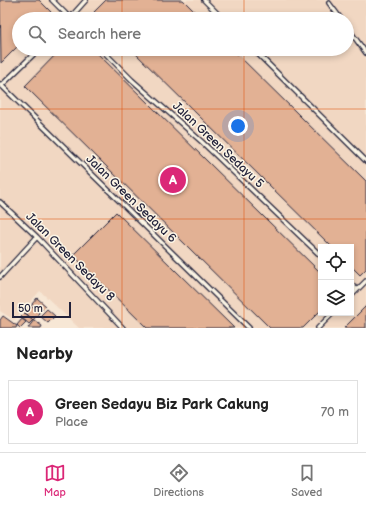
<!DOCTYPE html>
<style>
:root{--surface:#fff;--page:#f6f6f6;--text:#222;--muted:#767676;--line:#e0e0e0;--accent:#db2777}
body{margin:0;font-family:"Balsamiq Sans",sans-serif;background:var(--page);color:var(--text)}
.controls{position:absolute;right:12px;bottom:12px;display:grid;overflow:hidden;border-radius:0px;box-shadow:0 2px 6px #0003}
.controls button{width:36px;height:36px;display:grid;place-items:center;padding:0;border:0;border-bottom:1px solid var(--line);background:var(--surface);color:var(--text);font:20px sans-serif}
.scale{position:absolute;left:12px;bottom:10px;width:59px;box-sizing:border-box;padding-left:4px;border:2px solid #22223b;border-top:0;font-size:11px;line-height:14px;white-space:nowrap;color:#22223b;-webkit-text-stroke:3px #fcf5e5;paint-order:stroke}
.you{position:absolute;left:238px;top:126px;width:14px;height:14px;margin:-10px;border:3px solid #fff;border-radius:50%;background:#1a73e8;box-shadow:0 0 0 6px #1a73e833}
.badge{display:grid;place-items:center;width:26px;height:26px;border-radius:50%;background:var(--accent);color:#fff;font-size:13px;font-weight:700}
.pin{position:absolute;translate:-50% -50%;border:2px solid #fff;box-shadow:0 1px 4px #0006}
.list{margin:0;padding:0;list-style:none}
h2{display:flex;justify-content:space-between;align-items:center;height:52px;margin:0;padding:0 16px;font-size:17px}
h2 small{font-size:13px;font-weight:400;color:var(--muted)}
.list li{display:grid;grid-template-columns:26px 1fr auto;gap:12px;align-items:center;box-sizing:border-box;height:64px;margin:0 8px 8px;padding:0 8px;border:1px solid var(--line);border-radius:0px}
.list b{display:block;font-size:15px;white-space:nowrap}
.list p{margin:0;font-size:13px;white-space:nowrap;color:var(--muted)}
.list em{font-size:13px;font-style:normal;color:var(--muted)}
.icon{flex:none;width:22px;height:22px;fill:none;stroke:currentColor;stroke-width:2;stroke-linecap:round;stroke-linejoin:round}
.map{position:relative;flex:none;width:366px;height:328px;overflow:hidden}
.search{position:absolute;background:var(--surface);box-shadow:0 2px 6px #0003;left:12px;right:12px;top:12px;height:44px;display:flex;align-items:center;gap:10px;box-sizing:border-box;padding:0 14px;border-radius:22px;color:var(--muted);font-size:15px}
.sheet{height:124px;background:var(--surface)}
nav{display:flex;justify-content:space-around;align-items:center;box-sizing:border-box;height:56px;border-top:1px solid var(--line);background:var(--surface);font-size:11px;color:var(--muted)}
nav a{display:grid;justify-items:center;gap:2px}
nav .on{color:var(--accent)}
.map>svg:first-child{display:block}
.built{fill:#f1d7c2;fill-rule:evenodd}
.building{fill:#e2b194;stroke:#22223b}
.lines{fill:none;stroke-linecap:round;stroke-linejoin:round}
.lane-casing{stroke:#22223b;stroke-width:6}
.lane{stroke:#fcf5e5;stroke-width:3.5}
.grid{fill:none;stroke:#de560e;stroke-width:1;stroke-opacity:0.55}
.labels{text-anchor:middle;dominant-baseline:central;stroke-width:3;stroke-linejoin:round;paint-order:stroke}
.street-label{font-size:12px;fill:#22223b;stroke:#fcf5e5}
</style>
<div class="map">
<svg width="366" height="328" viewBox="0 0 366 328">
<rect width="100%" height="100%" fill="#f7e7d5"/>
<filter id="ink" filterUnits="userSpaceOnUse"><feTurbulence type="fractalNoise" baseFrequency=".025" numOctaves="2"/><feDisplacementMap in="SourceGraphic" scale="8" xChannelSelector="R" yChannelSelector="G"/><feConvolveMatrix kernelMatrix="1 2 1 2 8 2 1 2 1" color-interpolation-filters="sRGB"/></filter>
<g filter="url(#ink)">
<path class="built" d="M0,0H366V323L361,328H79L40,291L14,320L0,311ZM19,19H347V49H19ZM321,247H351V313H321Z"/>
<path class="building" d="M0,0H39L51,12L44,19H19V45L1,63Z
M106,0H183L202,19H101L94,12Z
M61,49H93L321,273V310L303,328H270L25,86Z
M131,49H232L366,181V269L360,275L351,266V247H332Z
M116,212L234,328H147L73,255Z
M37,298L46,306L40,312L32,304Z
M31,305L39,313L33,320L25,312Z
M366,306V328H344Z
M47,309L55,316L48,323L40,316Z
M25,313L33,320L29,324L21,317Z
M3,316L17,326L16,328H0V320Z
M22,319L26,322L20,328L17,325Z
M34,320L42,326L41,328H28Z"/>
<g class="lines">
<defs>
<path id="lane" d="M52,0L71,19
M204,0L223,19
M329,3L341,19
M69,19L86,0
M347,27L366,53
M101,49L132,80L202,142L321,256
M253,49L366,161
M0,84L249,328
M1,86L39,49
M0,202L37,237L123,328
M0,277L37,237
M351,284L357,290
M351,296L366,281
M318,328L333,313"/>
</defs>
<use href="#lane" class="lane-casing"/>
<use href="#lane" class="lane"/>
</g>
</g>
<path class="grid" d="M122,0V19M244,0V19M122,49V328M244,49V328M0,109H366M0,219H366"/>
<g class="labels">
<g class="street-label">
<text transform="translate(218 145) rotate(43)">Jalan Green Sedayu 5</text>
<text transform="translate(131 199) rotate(44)">Jalan Green Sedayu 6</text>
<text transform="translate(70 257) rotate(45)">Jalan Green Sedayu 8</text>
</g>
</g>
</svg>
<div class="controls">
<button><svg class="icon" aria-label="locate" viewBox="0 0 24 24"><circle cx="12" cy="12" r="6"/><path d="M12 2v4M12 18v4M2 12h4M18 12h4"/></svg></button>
<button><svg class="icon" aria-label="layers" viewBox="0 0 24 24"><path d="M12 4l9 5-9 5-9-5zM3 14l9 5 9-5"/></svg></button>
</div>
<div class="scale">50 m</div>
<div class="you"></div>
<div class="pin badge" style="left:173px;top:180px">A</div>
<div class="search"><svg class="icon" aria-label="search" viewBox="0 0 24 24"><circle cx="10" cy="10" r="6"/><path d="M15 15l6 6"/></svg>Search here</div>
</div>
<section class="sheet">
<h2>Nearby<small></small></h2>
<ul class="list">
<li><span class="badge">A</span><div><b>Green Sedayu Biz Park Cakung</b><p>Place</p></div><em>70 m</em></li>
</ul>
</section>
<nav>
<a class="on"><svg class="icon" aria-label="map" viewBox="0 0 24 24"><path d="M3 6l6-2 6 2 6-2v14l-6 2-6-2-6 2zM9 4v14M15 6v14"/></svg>Map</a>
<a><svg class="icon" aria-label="directions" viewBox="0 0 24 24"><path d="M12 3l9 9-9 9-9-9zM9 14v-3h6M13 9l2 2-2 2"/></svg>Directions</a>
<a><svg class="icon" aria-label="saved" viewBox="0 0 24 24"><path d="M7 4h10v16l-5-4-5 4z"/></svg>Saved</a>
</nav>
